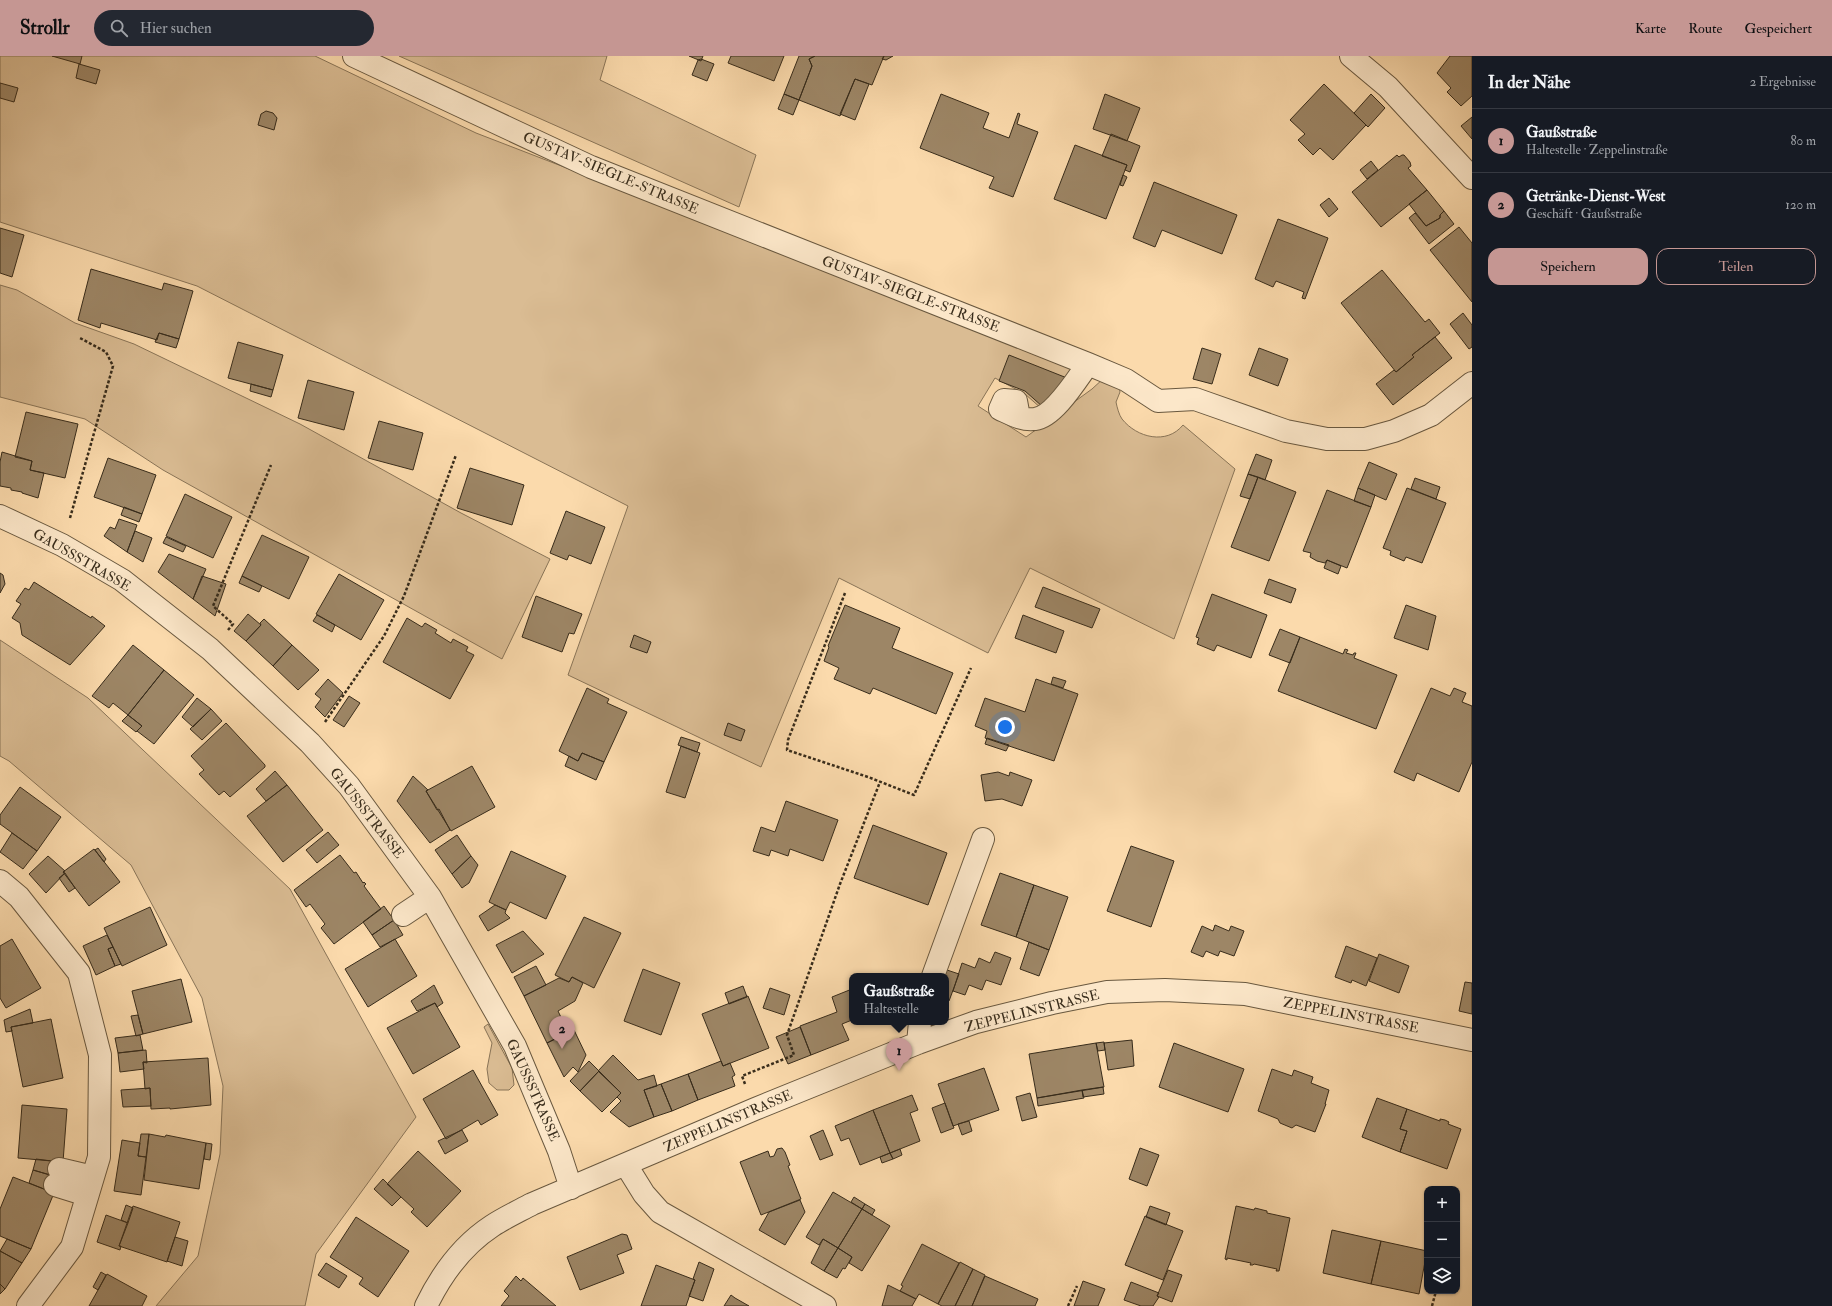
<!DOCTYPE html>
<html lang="de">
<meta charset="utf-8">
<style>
:root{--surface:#171b24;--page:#242831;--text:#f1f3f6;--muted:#9ea1a6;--line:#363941;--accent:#c59692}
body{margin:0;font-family:"IM FELL Double Pica",serif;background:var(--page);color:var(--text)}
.controls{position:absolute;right:12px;bottom:12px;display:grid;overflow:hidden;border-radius:8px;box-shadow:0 1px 3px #0004}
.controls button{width:36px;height:36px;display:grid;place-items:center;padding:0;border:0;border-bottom:1px solid var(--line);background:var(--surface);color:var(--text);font:20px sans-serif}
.you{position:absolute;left:1005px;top:671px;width:14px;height:14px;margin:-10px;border:3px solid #fff;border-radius:50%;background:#1a73e8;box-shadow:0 0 0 6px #1a73e833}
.badge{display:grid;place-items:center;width:26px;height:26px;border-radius:50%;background:var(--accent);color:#111;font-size:13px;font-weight:700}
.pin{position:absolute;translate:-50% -33px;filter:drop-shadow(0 1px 2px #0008)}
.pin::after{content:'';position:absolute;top:21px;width:14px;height:12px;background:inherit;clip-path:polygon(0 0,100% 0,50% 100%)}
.popup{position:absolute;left:849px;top:917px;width:100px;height:52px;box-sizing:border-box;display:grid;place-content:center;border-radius:8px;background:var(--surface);filter:drop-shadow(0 1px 3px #0005);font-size:13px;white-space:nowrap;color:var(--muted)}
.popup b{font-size:15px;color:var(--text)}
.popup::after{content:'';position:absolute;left:50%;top:100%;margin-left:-8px;border:8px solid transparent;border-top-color:var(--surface)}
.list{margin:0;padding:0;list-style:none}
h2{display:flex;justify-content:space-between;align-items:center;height:52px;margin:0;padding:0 16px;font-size:17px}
h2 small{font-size:13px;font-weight:400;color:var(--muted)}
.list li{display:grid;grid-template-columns:26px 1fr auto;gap:12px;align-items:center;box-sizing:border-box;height:64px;padding:0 16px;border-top:1px solid var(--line)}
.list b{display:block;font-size:15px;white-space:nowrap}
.list p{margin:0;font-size:13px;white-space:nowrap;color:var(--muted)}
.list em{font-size:13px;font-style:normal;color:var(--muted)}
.actions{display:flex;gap:8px;padding:12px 16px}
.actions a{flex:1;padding:9px 0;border:1px solid var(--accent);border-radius:12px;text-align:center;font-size:14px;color:var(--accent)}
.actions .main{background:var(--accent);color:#111}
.icon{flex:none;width:22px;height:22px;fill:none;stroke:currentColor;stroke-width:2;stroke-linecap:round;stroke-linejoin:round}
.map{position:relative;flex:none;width:1472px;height:1250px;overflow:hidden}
header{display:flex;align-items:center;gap:24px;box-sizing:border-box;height:56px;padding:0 20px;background:var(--accent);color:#111}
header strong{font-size:19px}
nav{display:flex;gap:22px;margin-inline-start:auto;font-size:14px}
.search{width:280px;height:36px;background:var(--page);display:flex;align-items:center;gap:10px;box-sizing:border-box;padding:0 14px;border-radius:22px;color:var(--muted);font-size:15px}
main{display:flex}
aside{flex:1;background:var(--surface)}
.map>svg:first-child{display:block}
.green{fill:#dabc93;stroke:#897457}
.building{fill:#9d8666;stroke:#382c1b}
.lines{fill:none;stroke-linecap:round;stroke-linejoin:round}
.minor-casing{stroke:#69583f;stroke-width:24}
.path{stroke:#382c1b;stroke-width:2.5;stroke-dasharray:3 2;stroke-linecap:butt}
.minor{stroke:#fce7c9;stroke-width:22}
.labels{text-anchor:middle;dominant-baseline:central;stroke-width:3;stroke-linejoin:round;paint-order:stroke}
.street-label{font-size:14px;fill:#382c1b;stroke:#fce7c9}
</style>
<header>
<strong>Strollr</strong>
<div class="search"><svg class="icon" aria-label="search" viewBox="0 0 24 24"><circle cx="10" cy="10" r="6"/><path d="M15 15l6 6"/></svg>Hier suchen</div>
<nav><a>Karte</a><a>Route</a><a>Gespeichert</a></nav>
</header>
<main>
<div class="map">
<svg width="1472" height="1250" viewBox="0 0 1472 1250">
<rect width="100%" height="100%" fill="#fbdaac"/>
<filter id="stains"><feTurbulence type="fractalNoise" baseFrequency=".005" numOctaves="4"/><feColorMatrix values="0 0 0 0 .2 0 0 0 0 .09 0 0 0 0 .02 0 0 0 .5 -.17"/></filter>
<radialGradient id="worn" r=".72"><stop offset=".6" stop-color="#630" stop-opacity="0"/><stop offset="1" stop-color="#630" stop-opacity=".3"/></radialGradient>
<path class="green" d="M0,0H315L476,77L1079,310L1042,353L1025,338L995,322L978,350L1026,381L1092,333L1104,322L1118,325L1120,336L1116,346C1117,351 1119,359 1122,363C1137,382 1167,389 1183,369L1235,413L1174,583L1030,512L988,597L839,522L761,711L568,619L628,450L197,230L0,166Z
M399,0H607L600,24L756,99L739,151Z
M0,229L17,234L75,267L134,288L300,368L461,457L550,503L502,603L163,414L85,363L0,341Z
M0,584L88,642L290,833L416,1061L316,1198L305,1250H156L198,1200L220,1098L223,1030L202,942L131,809L9,705L0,700Z
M488,968L512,1012L514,1029L509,1034H497L489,1027L487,1013L492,987L484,971Z"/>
<path class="building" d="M52,0H82L80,8Z
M689,0H703L701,5Z
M731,0H784L774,25L728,7Z
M799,0H815L809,3L812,10L799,44L784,38Z
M815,0H884L872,29L855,23L840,60L799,44L812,10L809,3Z
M884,0H893L886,4L882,3Z
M1450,0H1472V40L1461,50L1447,36L1451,32L1437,17Z
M701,3L714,8L707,25L692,19L698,4Z
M79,8L100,14L96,28L76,22Z
M855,23L869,28L855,64L840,58Z
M0,27L18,32L14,46L0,42Z
M1324,28L1366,69L1333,104L1320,92L1313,99L1298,84L1305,78L1290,64Z
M784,38L799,44L793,59L778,53Z
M941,38L989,57L983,72L1009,82L1018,57L1020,58L1017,68L1038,76L1013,141L989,132L994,121L920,92Z
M1105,38L1140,52L1127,85L1093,73Z
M1371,38L1385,52L1368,71L1354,57Z
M266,55L273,57L277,62L274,74L258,69L261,58Z
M1472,61V83L1461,70Z
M1111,78L1140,90L1130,116L1125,114L1127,109L1102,100Z
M1075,89L1127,109L1106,163L1054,143Z
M1397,99L1399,101L1402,99H1404L1410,106L1411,110L1408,112L1427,134L1381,171L1352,136Z
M1371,105L1378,114L1367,123L1360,114Z
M1123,119L1127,121L1123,130L1120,129Z
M1154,126L1237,159L1222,198L1162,174L1155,191L1133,182Z
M1427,134L1444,155L1440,159V162L1426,170L1409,148Z
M1329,142L1338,153L1329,161L1320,149Z
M1444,155L1454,168L1429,188L1409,162L1415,157L1426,170L1440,162V159Z
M1278,163L1328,182L1305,243L1302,242L1304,236L1276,225L1273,231L1255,223Z
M1459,171L1472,187V246L1430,194Z
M0,172L24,179L12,221L0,217Z
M91,213L162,234L164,227L193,235L179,283L159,277L157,284L101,267L100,272L78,264Z
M1382,214L1425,266L1429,263L1440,277L1412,299L1414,301L1396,316L1341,247Z
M1463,257L1472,269V291L1469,293L1450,268Z
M159,277L179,283L176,292L155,286Z
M1435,281L1452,302L1393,349L1376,328L1394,314L1396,316L1414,301L1412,299Z
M238,286L283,299L273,334L228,322Z
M1202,292L1221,298L1212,328L1193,323Z
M1259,292L1288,303L1278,330L1249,319Z
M1009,299L1067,322L1043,351L1025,335L999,325Z
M308,324L354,336L344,374L298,362Z
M251,328L273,334L271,341L250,335Z
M26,356L78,368L65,422L30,414L32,405L15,401Z
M379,365L423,377L413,414L368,402Z
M2,396L32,405L30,414L44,417L38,442L22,437V436L11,434V432L0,430V406Z
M1256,398L1272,404L1265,424L1248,418Z
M108,402L156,419L142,458L94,441Z
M1369,406L1397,418L1386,444L1358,432Z
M470,412L524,429L512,469L457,452Z
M1248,418L1258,421L1250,443L1240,440Z
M1258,421L1296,436L1269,505L1231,491Z
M1415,422L1440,431L1436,443L1411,433Z
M1358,432L1375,439L1371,451L1354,445Z
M1407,432L1446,447L1422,507L1406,501L1404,505L1390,499L1391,495L1383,492Z
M1327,434L1371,451L1347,512L1327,504L1325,507L1317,505L1310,501L1311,497L1303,495Z
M185,438L232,461L213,502L166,480Z
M124,451L142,458L139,466L121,459Z
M566,455L605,471L591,508L569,499L567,504L550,497Z
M119,463L137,469L127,496L104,480L110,471L115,473Z
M135,475L152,482L143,506L127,496Z
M262,479L309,501L289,543L242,520Z
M166,481L186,490L183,496L163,487Z
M169,498L206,513L193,543L158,516Z
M1327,504L1341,510L1338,518L1324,512Z
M0,517L3,519L5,528L0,537Z
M339,518L384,544L361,584L316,558Z
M202,520L226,528L215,560L193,543Z
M242,520L262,530L259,536L239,527Z
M1269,523L1296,533L1291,547L1264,537Z
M34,526L91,562L92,560L105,570L70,609L22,579L20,567L12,562L21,548L16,545L25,532L29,534Z
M1043,531L1100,553L1092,572L1035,551Z
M1212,538L1267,559L1251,602L1217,589L1214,595L1197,588L1199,582L1196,581Z
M536,540L582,558L574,578L569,577L562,596L522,581Z
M845,549L900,572L892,592L953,617L936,658L873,632L870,638L834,623L839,612L824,605L829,591L828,590Z
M1406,549L1436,560L1428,594L1394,582Z
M248,558L261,569L246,585L234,575Z
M317,559L335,569L332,576L313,565Z
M1023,559L1064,575L1056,597L1015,582Z
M407,562L422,571L425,567L437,574L435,577L451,587L453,583L468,591L466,595L474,599L450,643L383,606Z
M264,563L292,589L273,610L246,585L261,569L260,567Z
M1280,573L1300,581L1290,607L1269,599Z
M634,579L651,586L647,597L630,591Z
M1300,581L1343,598L1345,593L1348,594L1346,597L1353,599L1354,597H1356L1354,602L1397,619L1376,673L1278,635Z
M133,589L164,614L128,659L113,647L109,652L92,640Z
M292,589L319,614L298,634L273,610Z
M164,614L194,639L154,688L137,675L142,670L128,659Z
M1053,621L1066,625L1063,632L1051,628Z
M328,623L343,637L325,661L315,651L321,643L315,638Z
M1036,623L1078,638L1054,705L985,682L987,675L975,670L985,642L1025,656Z
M587,632L609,643L607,647L627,656L604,706L582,697L578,705L559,695Z
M1431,632L1450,640L1454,632L1466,637L1462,646L1472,650V706L1459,736L1417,717L1414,725L1394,716Z
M349,640L360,647L344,671L333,664Z
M197,642L211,653L193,671L182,661Z
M211,653L222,665L202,684L190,673Z
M128,659L142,670L136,676L122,665Z
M226,667L265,709V711L230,741L224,735L219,739L199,718L204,714L191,700Z
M728,667L745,674L741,685L724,679Z
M681,681L700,687L697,696L678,689Z
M987,682L1009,689L1006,695L985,688Z
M681,690L700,697L685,742L666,736Z
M582,697L604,706L596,724L565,710L569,700L578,705Z
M472,710L495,751L451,775L426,735Z
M275,715L287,729L266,745L256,733Z
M998,716L1009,720L1010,716L1032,724L1022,750L1002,743L985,745L981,719Z
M413,720L428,734L426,735L437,754L439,753L450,774L430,787L397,745Z
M287,729L323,774L283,806L247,760Z
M20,731L61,761L37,795L0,768V759Z
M786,745L838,764L823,805L790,793L788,800L771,794L769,800L753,795L761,771L775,776Z
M873,769L947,797L928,849L854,822Z
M328,776L339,789L317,807L306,794Z
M12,777L37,795L23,813L0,796Z
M457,779L471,800L452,818L435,794Z
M1131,790L1174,805L1151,871L1107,855Z
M98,792L106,803L104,806L95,794Z
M94,793L120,826L89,850L63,816Z
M511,795L566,820L546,863L510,846L506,854L489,846Z
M340,799L354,817L356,816L363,827L364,826L366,828L364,830L381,853L334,888L321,872L325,868L310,848L306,851L294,834Z
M48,800L65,815L63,816L65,817L46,837L29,818Z
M471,800L478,809L469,827L462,832L452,818Z
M65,817L75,832L69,836L59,822Z
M1000,817L1034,829L1016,881L981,869Z
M1034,829L1068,841L1049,894L1016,881Z
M495,849L506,854L505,857L510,862L488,875L479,860Z
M384,850L394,864L372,879L363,866Z
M150,851L167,889L122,910L104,872Z
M584,861L621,877L594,932L572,921L569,926L555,919Z
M394,864L403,879L380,891L372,879Z
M1215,869L1229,875L1231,870L1244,875L1234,900L1220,895L1218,900L1206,895L1203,901L1191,896L1202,870L1213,875Z
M523,875L544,898L512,917L496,889Z
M107,879L113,891L108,893L115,910L96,919L83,890Z
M12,883L41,932L6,952L0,942V890Z
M395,883L417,920L368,951L345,913Z
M1029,886L1049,894L1039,920L1020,913Z
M1346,890L1377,902L1366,930L1352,924L1351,927L1335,921Z
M113,891L121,908L115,910L108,893Z
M995,896L1011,902L1001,929L986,924L982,934L969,929L965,939L953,935L962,907L975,912L979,902L990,907Z
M1379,898L1409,910L1399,937L1369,925Z
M536,910L546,929L524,940L514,921Z
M643,913L680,927L661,979L624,965Z
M944,913L959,918L949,945L946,944V920H941Z
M572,921L583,927L575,945L558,955L568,976L547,987L524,940L559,922L569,926Z
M181,923L192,966L143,978L132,935Z
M1465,926L1472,927V958L1459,955Z
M434,929L443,947L437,951L435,947L417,955L411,945Z
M743,930L747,941L729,948L725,937Z
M770,932L790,939L784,959L763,952Z
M852,933V964L842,968L849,984L811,999L800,970L837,956L832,941Z
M748,940L769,992L723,1010L702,958Z
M435,947L460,991L413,1018L387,972Z
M30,953L33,967L11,971L12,975L6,976L4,964Z
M138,959L143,978L136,980L131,960Z
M51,963L63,1022L23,1031L11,971Z
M800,971L811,999L788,1008L776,981Z
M574,974L586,999L578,1016L573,1011L564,1021L547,987Z
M140,979L143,994L118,997L115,982Z
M1132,984L1134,1010L1108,1014L1104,987Z
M1104,986L1105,994L1098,995L1096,987Z
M1096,987L1104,1031L1037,1042L1029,998Z
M1174,987L1244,1013L1228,1056L1159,1031Z
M146,994L147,1007L143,1006L144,1013L120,1016L118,997Z
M613,999L638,1024L654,1019L657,1030L644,1034L654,1061L629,1071L610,1056L621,1045L617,1041L621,1037L598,1015Z
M208,1002L211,1049L170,1053V1052L151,1053L150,1032L145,1033L143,1006Z
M589,1005L599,1015L580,1035L570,1025Z
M721,1005L723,1010L730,1007L735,1019L732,1021L735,1030L698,1044L688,1018Z
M984,1012L999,1054L953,1070L938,1028Z
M1272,1013L1292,1020L1294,1014L1313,1021L1311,1027L1329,1034L1325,1048H1326L1315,1076L1296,1069L1292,1072L1280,1067L1278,1063L1258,1055Z
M473,1014L498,1059L481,1069L478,1064L446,1083L423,1043Z
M599,1015L621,1037L602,1056L580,1035Z
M688,1018L698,1044L672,1055L661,1028Z
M661,1028L672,1055L654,1061L644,1034Z
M1103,1031L1104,1038L1083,1041L1082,1034Z
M150,1032L151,1050L123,1051L121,1034Z
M1082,1034L1084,1042L1038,1050L1037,1042Z
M1030,1037L1037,1061L1022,1065L1016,1041Z
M912,1039L918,1054L910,1057L920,1085L890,1097L873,1054Z
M1377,1042L1407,1053L1400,1073L1407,1075L1400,1096L1362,1081Z
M945,1047L954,1072L941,1077L932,1052Z
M22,1049L67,1053L63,1106L18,1102Z
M1407,1053L1440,1065V1063L1445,1064L1449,1066L1448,1068L1461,1073L1447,1113L1400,1096L1407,1075L1400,1073Z
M873,1054L890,1097L860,1109L849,1082L841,1085L835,1070Z
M969,1065L972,1075L962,1079L958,1068Z
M462,1074L468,1085L445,1098L438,1085Z
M823,1074L833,1099L820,1104L810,1080Z
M141,1078H149L146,1101L138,1100Z
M149,1078L165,1081L166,1079L206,1087L199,1133L144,1124Z
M122,1084L140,1087L138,1100L146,1101L141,1139L114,1135Z
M206,1087L212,1088L210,1104L204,1103Z
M782,1092L785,1096L790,1109L788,1110L801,1143L761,1159L740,1106L768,1095L770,1101L774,1100L777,1093Z
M1140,1092L1159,1099L1147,1130L1129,1123Z
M900,1093L902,1099L893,1103L890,1097Z
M418,1095L461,1135L427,1171L411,1156L414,1153L387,1128Z
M890,1097L893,1103L882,1107L880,1101Z
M36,1103L60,1106L57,1121L33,1114Z
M33,1114L57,1121L54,1137L29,1127Z
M13,1121L54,1137L31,1193L0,1180V1153Z
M383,1123L401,1141L392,1150L374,1133Z
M833,1136L862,1153L838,1192L823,1183L819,1189L806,1181Z
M854,1141L865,1148L862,1153L851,1146Z
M800,1144L805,1156L785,1189L759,1174L769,1156Z
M865,1148L875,1154L872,1159L862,1153Z
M126,1149L133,1152L128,1167L121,1164Z
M133,1150L180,1166L167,1206L119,1190Z
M1150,1150L1170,1157L1166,1169L1146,1161Z
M1236,1150L1254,1154L1255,1152L1267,1155V1157L1290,1162L1279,1215H1276L1277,1213L1254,1208L1253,1209H1250L1251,1207L1227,1202V1204L1225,1203Z
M862,1153L890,1170L862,1215L849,1207L852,1201L838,1192Z
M106,1159L128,1167L119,1190H121L120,1194L97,1186Z
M1145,1160L1183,1175L1163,1224L1125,1209Z
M356,1161L409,1195L378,1241L359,1228L363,1222L330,1201Z
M1332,1174L1381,1185L1371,1228L1323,1217Z
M622,1178L627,1179L632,1193L617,1199L624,1217L580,1234L567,1201Z
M175,1181L188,1185L182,1210L167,1205Z
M7,1183L31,1193L22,1207L0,1195Z
M823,1183L838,1192L824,1215L811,1207Z
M1381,1185L1427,1195L1419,1238L1371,1228Z
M922,1188L959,1207L938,1248L919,1238L916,1243L900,1235L903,1230L901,1229Z
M838,1192L852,1201L845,1213L843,1212L837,1222L824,1215Z
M0,1195L22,1207L5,1233L0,1228Z
M699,1206L714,1213L703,1245L689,1240L695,1224L693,1223Z
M960,1206L973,1213L955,1250H942L938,1248Z
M326,1207L347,1220L339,1232L318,1219Z
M656,1209L695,1224L686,1250H641Z
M973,1213L985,1219L972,1250H955Z
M1168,1214L1182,1219L1172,1246L1157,1240Z
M101,1216L106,1219L98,1234L93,1231Z
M107,1218L147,1240L142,1250H89Z
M516,1220L521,1225L523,1222L556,1250H501L509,1240L504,1235Z
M985,1220L1038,1243L1035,1250H972Z
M1083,1225L1105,1233L1098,1250H1074Z
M1131,1226L1159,1237L1157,1240L1159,1241L1153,1250H1141L1124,1244Z
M0,1228L5,1233L0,1238Z
M888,1229L916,1243L912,1250H882Z
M731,1239L735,1242L749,1250H724Z"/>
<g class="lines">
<defs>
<path id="minor" d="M354,0L591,111L1088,308L1126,324L1158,345L1195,343L1286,375L1327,383H1365L1394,375L1431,359L1472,327
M1351,0L1388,31L1472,122
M1019,361L1016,345L1004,344L1000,353C1011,358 1023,365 1035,363C1054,361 1077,323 1088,308
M0,460L62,489L122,524L210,593L310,687L349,730L430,841L515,990L559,1095L571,1132
M0,825L19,841L79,917L100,999L99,1101L72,1191L28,1250
M403,859L430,841
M933,920L983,783
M918,987L920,966
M626,1109L644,1138L660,1156L825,1250
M59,1113L93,1121
M55,1129L87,1139
M426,1250C441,1219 463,1189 492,1170C504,1162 519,1155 532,1148L755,1053L918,987L976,966L1052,947L1107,936L1165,934L1245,938L1472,984"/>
</defs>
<use href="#minor" class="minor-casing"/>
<path class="path" d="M70,462L113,310L106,296L80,282
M845,537L788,684L787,694L868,721L914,739L971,612
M228,574L233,568L213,550L271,409
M325,666L384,580L404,540L456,399
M745,1028L742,1020L794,999L787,979L840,828L880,726
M1068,1250L1077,1230
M1432,1250L1436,1235"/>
<use href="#minor" class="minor"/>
</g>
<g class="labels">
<g class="street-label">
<text transform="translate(611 117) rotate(23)">GUSTAV-SIEGLE-STRASSE</text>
<text transform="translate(911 238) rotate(21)">GUSTAV-SIEGLE-STRASSE</text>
<text transform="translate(82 504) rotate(30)">GAUSSSTRASSE</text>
<text transform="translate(367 757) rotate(52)">GAUSSSTRASSE</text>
<text transform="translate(1032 955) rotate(-14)">ZEPPELINSTRASSE</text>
<text transform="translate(1351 959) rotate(11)">ZEPPELINSTRASSE</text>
<text transform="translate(533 1034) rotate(66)">GAUSSSTRASSE</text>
<text transform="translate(728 1065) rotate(-23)">ZEPPELINSTRASSE</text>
</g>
</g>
<rect width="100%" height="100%" filter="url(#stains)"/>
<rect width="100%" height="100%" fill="url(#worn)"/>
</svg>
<div class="controls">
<button>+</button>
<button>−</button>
<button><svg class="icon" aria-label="layers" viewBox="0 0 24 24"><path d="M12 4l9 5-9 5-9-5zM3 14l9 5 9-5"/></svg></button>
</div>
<div class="you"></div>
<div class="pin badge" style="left:899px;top:1015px">1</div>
<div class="popup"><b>Gaußstraße</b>Haltestelle</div>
<div class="pin badge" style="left:562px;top:993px">2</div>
</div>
<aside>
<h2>In der Nähe<small>2 Ergebnisse</small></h2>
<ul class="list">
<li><span class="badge">1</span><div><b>Gaußstraße</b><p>Haltestelle · Zeppelinstraße</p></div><em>80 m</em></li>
<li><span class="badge">2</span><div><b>Getränke-Dienst-West</b><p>Geschäft · Gaußstraße</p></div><em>120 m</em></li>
</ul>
<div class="actions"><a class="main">Speichern</a><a>Teilen</a></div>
</aside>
</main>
